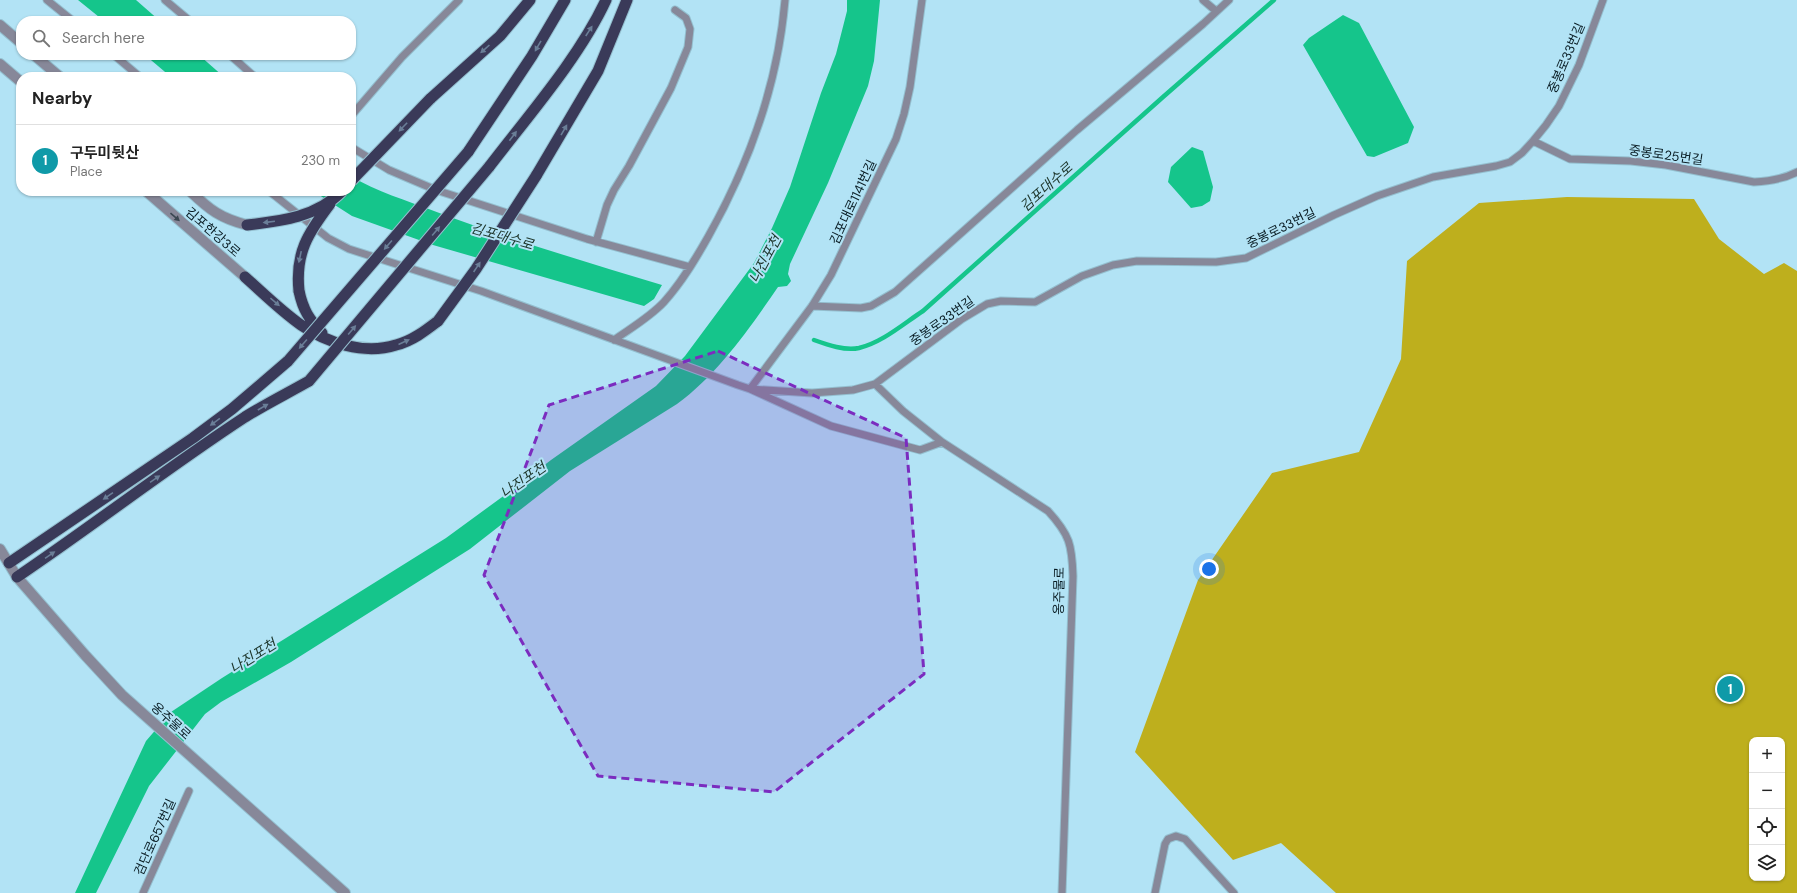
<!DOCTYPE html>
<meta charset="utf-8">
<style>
:root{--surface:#fff;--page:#f2f2f2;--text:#222;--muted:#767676;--line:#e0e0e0;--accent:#111827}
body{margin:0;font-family:"DM Sans","Noto Sans KR",sans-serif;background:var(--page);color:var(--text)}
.controls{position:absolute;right:12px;bottom:12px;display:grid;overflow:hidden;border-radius:8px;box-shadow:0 1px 3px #0004}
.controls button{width:36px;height:36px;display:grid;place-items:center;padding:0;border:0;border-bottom:1px solid var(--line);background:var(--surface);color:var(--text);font:20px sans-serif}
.you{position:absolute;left:1209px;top:569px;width:14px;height:14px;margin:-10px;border:3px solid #fff;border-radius:50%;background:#1a73e8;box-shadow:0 0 0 6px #1a73e833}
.badge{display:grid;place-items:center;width:26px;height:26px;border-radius:50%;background:var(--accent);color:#fff;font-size:13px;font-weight:700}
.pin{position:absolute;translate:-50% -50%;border:2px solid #fff;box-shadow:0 1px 4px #0006}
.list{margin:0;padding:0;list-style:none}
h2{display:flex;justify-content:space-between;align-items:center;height:52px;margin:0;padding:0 16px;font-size:17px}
h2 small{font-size:13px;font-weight:400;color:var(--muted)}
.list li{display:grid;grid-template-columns:26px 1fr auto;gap:12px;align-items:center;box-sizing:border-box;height:72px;padding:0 16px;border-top:1px solid var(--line)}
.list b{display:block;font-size:15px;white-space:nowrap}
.list p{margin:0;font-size:13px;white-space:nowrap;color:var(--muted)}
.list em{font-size:13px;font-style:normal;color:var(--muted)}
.icon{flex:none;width:22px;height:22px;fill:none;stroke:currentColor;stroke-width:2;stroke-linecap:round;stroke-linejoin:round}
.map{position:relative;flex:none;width:1797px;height:893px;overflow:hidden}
.search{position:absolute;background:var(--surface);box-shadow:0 1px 3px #0004;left:16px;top:16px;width:340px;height:44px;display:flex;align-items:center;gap:10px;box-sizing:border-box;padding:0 14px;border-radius:16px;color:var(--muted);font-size:15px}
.panel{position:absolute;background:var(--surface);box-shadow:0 1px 3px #0004;left:16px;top:72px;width:340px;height:124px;border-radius:16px}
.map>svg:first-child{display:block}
.green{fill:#beaf1d;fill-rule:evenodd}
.water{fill:#15c58b}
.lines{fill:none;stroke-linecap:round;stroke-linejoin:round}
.stream{stroke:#15c58b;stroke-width:4.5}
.service-casing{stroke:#94bfcf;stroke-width:9}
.tertiary-casing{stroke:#94bfcf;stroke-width:12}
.trunk-casing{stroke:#94bfcf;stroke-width:13}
.service{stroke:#878899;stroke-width:7}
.tertiary{stroke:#878899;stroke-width:10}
.trunk{stroke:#3a3a59;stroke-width:11}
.trunk-bridge-casing{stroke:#94bfcf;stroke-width:13;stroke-linecap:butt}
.trunk-bridge{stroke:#3a3a59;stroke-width:11}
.oneway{fill:#6a7e97}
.oneway2{fill:#3b4752}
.marked{fill:#7b2cbf;fill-opacity:0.2;stroke:#7b2cbf;stroke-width:3;stroke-dasharray:8 5;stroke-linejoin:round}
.labels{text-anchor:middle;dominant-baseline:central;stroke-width:4;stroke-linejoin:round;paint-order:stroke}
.street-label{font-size:13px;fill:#091c23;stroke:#b2e3f5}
.water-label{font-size:14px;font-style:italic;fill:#1b3328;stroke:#b2e3f5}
</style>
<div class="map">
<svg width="1797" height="893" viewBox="0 0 1797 893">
<rect width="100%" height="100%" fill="#b2e3f5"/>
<path class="green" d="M1567,197L1694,199L1719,239L1764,274L1784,263L1797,271V893H1336L1281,843L1233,860L1135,752L1198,580L1272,473L1359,452L1401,359L1407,261L1479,203ZM1752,740H1782V878H1752Z"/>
<path class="water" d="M78,0H136L160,21H104Z
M847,0H880L874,61L868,86L828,183L790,264L788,274L791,281L787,286L778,287C749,329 718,374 677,404L570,471L470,549L291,662L221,702L205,714L149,786L96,893H75L146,741L171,712L222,678L446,538L513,489L551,460L656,386L685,356L754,263L772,228L790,187L821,93L836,54L847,11Z
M1343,15L1359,23L1414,127L1408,143L1374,157L1367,156L1303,45L1309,38Z
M145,55H199L224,77H171Z
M1192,147L1203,151L1213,187L1210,201L1202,206L1191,208L1168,182L1171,167Z
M351,176C377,192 406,200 434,211C509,239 586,262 662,285L654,299L644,306L433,245L352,216L313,191H351Z"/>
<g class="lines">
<path class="stream" d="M814,340C828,345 845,351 859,348C883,342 903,324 923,311L1163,97L1274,0"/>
<defs>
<path id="service" d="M47,0L73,21
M165,0L190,21
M922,0L910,87L904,114L896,139L831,275L812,306L750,389L831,426L920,450L942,442
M1203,0L1216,11
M114,55L140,77
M230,55L255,77
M351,116L402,57L459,0
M1533,141L1570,159L1631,161L1666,165L1754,182C1770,181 1784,179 1797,172
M351,147L389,170L436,190L587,239L690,267
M269,191L328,238L349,249L481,291L738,385L750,389L812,393L853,390L875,384L962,319L987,304L1001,301L1035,302L1082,276L1113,265L1137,261L1216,262L1246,258L1334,215L1377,196L1433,177L1496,166L1510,162L1522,153L1533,141L1546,125L1559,106L1579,65L1603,0
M596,242L607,205L614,190L629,166L671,88L688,47L690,29L686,18L675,10
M812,306L861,308L871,306L895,292L1077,130L1203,24L1229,0
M614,340C631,328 650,317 664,302C682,282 695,260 708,237C749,164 778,83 785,0
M875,384L903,411L942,442L1048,511C1070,535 1072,545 1073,576L1062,893
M143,893L189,791
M1155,893L1165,844L1168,839L1176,836L1185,839L1234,893"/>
<path id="tertiary" d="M0,25L21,43
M34,55L60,77
M0,64L21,82
M146,191L245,277
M190,191C210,210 220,218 247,225
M0,549L17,577L85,655L122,695L345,893"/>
<path id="trunk" d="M430,99L500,36L530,0
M468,152L532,56L565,0
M489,167C528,116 579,58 606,0
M536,176L598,71L627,0
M245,277C263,293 281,311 301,325C327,343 364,355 396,345C412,341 425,331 438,321
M299,291C303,310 309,319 322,333
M9,563L193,438L232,409L288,361
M17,577C94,525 167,468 245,417C266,404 288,393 309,381"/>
</defs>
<use href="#service" class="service-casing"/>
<use href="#tertiary" class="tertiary-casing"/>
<use href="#trunk" class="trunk-casing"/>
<use href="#service" class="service"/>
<use href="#tertiary" class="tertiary"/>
<use href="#trunk" class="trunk"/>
<defs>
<path id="trunk-bridge" d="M351,181L430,99
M247,225C282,221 317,217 342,191
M299,291C295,253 308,233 330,204
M438,321L476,269L536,176
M288,361L468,152
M309,381L489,167"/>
</defs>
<use href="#trunk-bridge" class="trunk-bridge-casing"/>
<use href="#trunk-bridge" class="trunk-bridge"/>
</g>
<defs><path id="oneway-solid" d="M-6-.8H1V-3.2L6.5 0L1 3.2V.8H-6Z"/></defs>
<g class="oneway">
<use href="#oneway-solid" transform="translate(589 31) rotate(-57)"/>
<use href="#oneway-solid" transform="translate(538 46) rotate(120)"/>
<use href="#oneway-solid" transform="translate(485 49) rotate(138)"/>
<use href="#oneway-solid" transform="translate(403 127) rotate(134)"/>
<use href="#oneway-solid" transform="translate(564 130) rotate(-60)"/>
<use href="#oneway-solid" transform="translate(513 136) rotate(-53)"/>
<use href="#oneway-solid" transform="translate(269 222) rotate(173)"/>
<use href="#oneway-solid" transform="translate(436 231) rotate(-50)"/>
<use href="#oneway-solid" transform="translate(388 245) rotate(131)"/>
<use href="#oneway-solid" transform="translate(300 257) rotate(102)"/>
<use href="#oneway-solid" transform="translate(477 267) rotate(-56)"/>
<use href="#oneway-solid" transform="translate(275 302) rotate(40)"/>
<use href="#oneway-solid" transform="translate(352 330) rotate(-50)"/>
<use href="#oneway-solid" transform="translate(404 342) rotate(-24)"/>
<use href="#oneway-solid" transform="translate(303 344) rotate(131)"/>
<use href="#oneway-solid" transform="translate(263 407) rotate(-30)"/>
<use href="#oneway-solid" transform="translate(215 422) rotate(144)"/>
<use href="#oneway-solid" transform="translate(155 479) rotate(-34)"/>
<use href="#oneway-solid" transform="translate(108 496) rotate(146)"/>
<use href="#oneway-solid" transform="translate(50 555) rotate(-34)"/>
</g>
<use class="oneway2" href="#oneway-solid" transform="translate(175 217) rotate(41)"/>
<path class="marked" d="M718,351L906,438L924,674L774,792L598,776L484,575L549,405Z"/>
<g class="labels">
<g class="street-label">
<text transform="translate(1566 58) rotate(-67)">중봉로33번길</text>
<text transform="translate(1666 155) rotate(8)">중봉로25번길</text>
<text transform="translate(853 202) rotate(-65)">김포대로1141번길</text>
<text transform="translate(1281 228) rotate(-26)">중봉로33번길</text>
<text transform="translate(213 232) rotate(41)">김포한강3로</text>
<text transform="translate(942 321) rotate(-35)">중봉로33번길</text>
<text transform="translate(1059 591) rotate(-89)">옹주물로</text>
<text transform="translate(171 721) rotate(42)">옹주물로</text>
<text transform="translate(155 837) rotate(-66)">검단로657번길</text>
</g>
<g class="water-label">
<text transform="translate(1046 187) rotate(-42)">김포대수로</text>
<text transform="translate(502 236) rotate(16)">김포대수로</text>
<text transform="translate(765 259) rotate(-62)">나진포천</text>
<text transform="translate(523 480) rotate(-35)">나진포천</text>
<text transform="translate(253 656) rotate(-32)">나진포천</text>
</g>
</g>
</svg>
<div class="controls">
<button>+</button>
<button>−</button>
<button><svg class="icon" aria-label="locate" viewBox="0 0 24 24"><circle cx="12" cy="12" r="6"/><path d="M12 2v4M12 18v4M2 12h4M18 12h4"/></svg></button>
<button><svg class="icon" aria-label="layers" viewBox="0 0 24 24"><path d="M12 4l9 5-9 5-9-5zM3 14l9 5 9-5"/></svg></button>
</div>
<div class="you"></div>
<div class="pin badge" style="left:1730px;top:689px;background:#0f9aa8">1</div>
<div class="search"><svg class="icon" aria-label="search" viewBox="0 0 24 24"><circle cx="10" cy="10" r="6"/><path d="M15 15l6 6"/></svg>Search here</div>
<section class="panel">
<h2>Nearby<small></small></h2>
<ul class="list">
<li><span class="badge" style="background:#0f9aa8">1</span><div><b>구두미뒷산</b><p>Place</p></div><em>230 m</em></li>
</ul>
</section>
</div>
